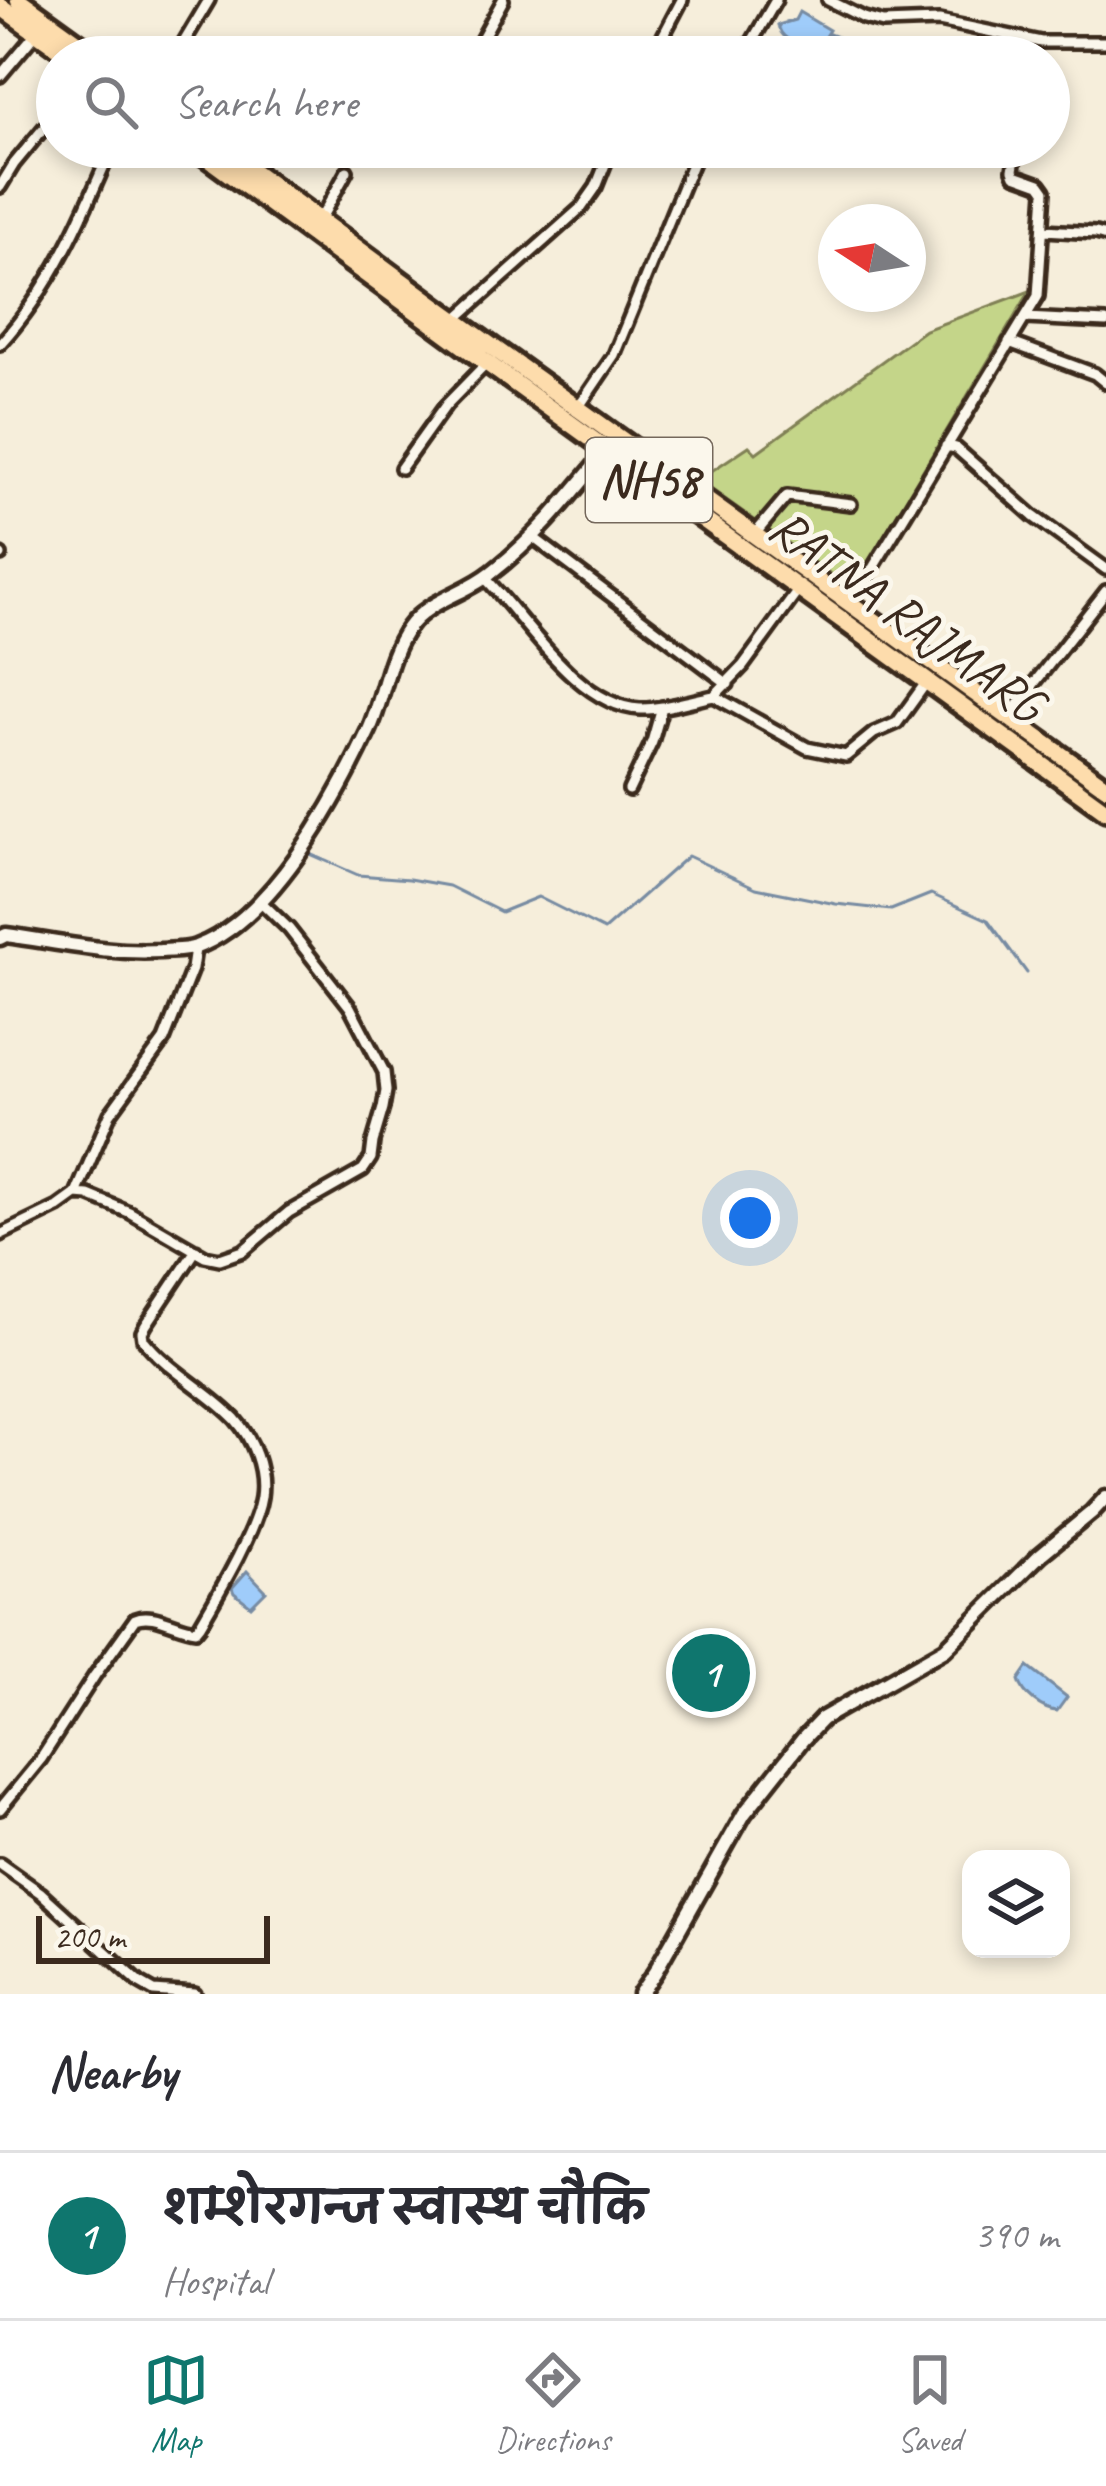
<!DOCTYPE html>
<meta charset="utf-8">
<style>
:root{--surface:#fff;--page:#f2f2f3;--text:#2b2b33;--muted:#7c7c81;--line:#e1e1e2;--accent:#0f766e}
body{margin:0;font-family:Caveat,"Playpen Sans Deva",sans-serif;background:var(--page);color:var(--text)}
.controls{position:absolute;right:36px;bottom:36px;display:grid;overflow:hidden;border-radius:24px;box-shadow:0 6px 18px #0003}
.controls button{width:108px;height:108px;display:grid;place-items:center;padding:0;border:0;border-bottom:3px solid var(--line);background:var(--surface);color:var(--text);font:60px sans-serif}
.compass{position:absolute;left:818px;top:204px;width:108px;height:108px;border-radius:50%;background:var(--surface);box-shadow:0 6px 18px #0003;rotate:282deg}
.scale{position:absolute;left:36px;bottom:30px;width:234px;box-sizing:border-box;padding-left:12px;border:6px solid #3b2a1e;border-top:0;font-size:33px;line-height:42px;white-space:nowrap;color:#3b2a1e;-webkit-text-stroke:9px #fbf7ec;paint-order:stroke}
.you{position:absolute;left:750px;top:1218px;width:42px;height:42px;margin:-30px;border:9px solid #fff;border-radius:50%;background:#1a73e8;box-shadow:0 0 0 18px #1a73e833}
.badge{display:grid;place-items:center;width:78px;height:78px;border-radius:50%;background:var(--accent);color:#fff;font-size:39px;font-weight:700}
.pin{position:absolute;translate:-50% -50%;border:6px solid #fff;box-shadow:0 3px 12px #0006}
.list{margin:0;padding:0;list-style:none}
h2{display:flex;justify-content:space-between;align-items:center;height:156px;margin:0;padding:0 48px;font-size:51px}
h2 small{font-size:39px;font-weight:400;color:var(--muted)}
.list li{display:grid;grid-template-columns:78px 1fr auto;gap:36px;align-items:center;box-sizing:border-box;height:168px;padding:0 48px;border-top:3px solid var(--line)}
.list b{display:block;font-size:45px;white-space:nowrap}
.list p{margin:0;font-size:39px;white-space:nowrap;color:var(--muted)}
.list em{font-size:39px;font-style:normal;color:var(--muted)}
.icon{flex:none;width:66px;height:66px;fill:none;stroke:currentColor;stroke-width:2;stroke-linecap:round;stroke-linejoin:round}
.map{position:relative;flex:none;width:1106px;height:1994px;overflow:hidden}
.search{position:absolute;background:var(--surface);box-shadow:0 6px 18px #0003;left:36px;right:36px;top:36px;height:132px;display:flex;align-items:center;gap:30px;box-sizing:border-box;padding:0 42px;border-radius:66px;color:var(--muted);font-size:45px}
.sheet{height:324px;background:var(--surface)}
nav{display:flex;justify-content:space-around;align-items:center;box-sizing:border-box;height:168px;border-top:3px solid var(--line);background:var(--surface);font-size:33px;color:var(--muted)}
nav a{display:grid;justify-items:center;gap:6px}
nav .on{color:var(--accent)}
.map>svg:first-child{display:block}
.green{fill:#c4d589;stroke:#808054;stroke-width:3}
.water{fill:#9fccfa;stroke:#778ba2;stroke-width:3}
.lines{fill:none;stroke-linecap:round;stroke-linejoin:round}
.stream{stroke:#778ba2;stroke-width:3}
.street-casing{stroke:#3b2a1e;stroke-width:18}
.secondary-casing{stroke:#3b2a1e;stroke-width:21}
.highway-casing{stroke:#3b2a1e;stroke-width:26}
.street{stroke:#fbf7ec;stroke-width:9}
.secondary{stroke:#fbf7ec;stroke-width:12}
.highway{stroke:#fddcac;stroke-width:16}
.labels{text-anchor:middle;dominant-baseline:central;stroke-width:10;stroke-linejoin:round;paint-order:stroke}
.shield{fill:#fbf7ec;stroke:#75685c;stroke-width:3}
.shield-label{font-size:48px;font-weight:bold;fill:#3b2a1e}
.street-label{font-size:51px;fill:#3b2a1e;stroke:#fbf7ec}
</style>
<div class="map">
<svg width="1106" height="1994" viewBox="0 0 1106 1994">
<rect width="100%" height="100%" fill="#f6eedb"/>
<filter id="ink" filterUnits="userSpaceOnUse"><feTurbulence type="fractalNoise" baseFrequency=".00833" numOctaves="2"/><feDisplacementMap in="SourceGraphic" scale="24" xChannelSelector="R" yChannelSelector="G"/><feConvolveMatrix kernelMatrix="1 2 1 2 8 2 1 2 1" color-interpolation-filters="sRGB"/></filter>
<g filter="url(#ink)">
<path class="green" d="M1030,291L852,589L698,480L749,446L756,453L925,330Z"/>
<path class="water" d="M799,12L829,30L814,53C801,45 781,41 778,25L795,20Z
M829,34L858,45L851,57H817Z
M247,1571L266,1591L251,1606L234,1593L232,1588Z
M1028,1667L1067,1697L1057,1711C1042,1710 1023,1695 1019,1680Z"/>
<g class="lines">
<path class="stream" d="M310,854L358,875L409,879L449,886L501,912L538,897L604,930L688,856L756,888L836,904L891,910L931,894L988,920L1027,973"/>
<defs>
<path id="street" d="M828,0L864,18L883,23L939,21L1041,42H1106
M175,57L209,0
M478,57L475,51L503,0
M652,57L682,0
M743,57L776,0
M0,76L37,32
M0,187L14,164L57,112
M320,220L347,171
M1044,230L1096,233L1106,236
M1025,318L1106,322
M455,320L582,207L596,187L612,147
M1009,342L1095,374L1106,383
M0,344C52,287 82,218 112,147
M576,411L614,355L699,147
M946,446L956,448L1033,516L1106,569
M401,468L446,405L487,363
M754,535L787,496L851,504
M534,538L728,684
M0,555H1
M485,578C525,618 577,706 640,709C662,710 692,700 714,696L807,748L846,756L874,733L897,723L928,680
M851,604L1038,296L1045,191L1040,184L1015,175L1013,170L1017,147
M714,696L743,666L800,588
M1008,717L1106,591
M629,790L652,742L662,707
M76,1194L88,1195L129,1212L205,1256L220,1259L243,1251L289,1212L363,1170L371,1158L373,1142L383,1108L386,1091L384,1072L350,1007L289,929L261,902
M0,1235L58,1207L76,1194L110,1114L164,1040L192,969L195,949
M0,1809L41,1759L95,1675L135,1619C153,1611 176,1628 196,1630L200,1625C218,1594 256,1531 261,1497C265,1470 253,1439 235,1419C207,1390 168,1371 143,1339L142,1332L146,1325L196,1250
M0,1864L41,1893L140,1983L154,1991L195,1994"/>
<path id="secondary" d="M0,938L6,935C58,942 107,954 160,951C171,950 186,951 196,947C271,920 337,799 369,730C384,697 387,657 408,628C428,600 465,594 491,573C538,537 573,492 610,447
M640,1994L655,1972L744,1814L803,1739L822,1719L945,1649L1040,1555L1092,1512L1106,1497"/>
<path id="highway" d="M19,0L98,57
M0,6L71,57
M193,147L487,363L1106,811
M220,147L445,313L1106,787"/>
</defs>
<use href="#street" class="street-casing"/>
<use href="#secondary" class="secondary-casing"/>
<use href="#highway" class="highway-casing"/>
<use href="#street" class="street"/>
<use href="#secondary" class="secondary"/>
<use href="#highway" class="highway"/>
</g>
</g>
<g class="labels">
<rect class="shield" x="586" y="438" width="126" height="84" rx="9"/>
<g class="shield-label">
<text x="649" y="480">NH58</text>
</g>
<g class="street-label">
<text transform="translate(907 615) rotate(36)">RATNA RAJMARG</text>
</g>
</g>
</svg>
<div class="controls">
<button><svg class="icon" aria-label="layers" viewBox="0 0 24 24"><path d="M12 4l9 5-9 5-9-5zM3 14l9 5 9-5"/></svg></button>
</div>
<svg class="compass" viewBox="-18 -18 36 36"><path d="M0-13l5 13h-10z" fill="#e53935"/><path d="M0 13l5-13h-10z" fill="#7c7c81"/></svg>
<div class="scale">200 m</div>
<div class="you"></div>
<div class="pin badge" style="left:711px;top:1673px">1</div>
<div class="search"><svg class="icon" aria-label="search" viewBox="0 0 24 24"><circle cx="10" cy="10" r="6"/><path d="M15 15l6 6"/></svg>Search here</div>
</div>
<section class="sheet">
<h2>Nearby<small></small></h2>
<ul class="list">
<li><span class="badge">1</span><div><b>शम्शेरगन्ज स्वास्थ चौकि</b><p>Hospital</p></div><em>390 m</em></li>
</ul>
</section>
<nav>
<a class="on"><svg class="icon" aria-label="map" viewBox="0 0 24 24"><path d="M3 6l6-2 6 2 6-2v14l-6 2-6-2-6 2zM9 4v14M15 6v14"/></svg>Map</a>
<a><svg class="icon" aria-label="directions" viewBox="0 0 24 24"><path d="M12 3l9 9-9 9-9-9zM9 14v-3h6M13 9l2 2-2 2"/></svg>Directions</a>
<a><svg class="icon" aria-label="saved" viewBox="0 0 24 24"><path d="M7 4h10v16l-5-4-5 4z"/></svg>Saved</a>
</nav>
